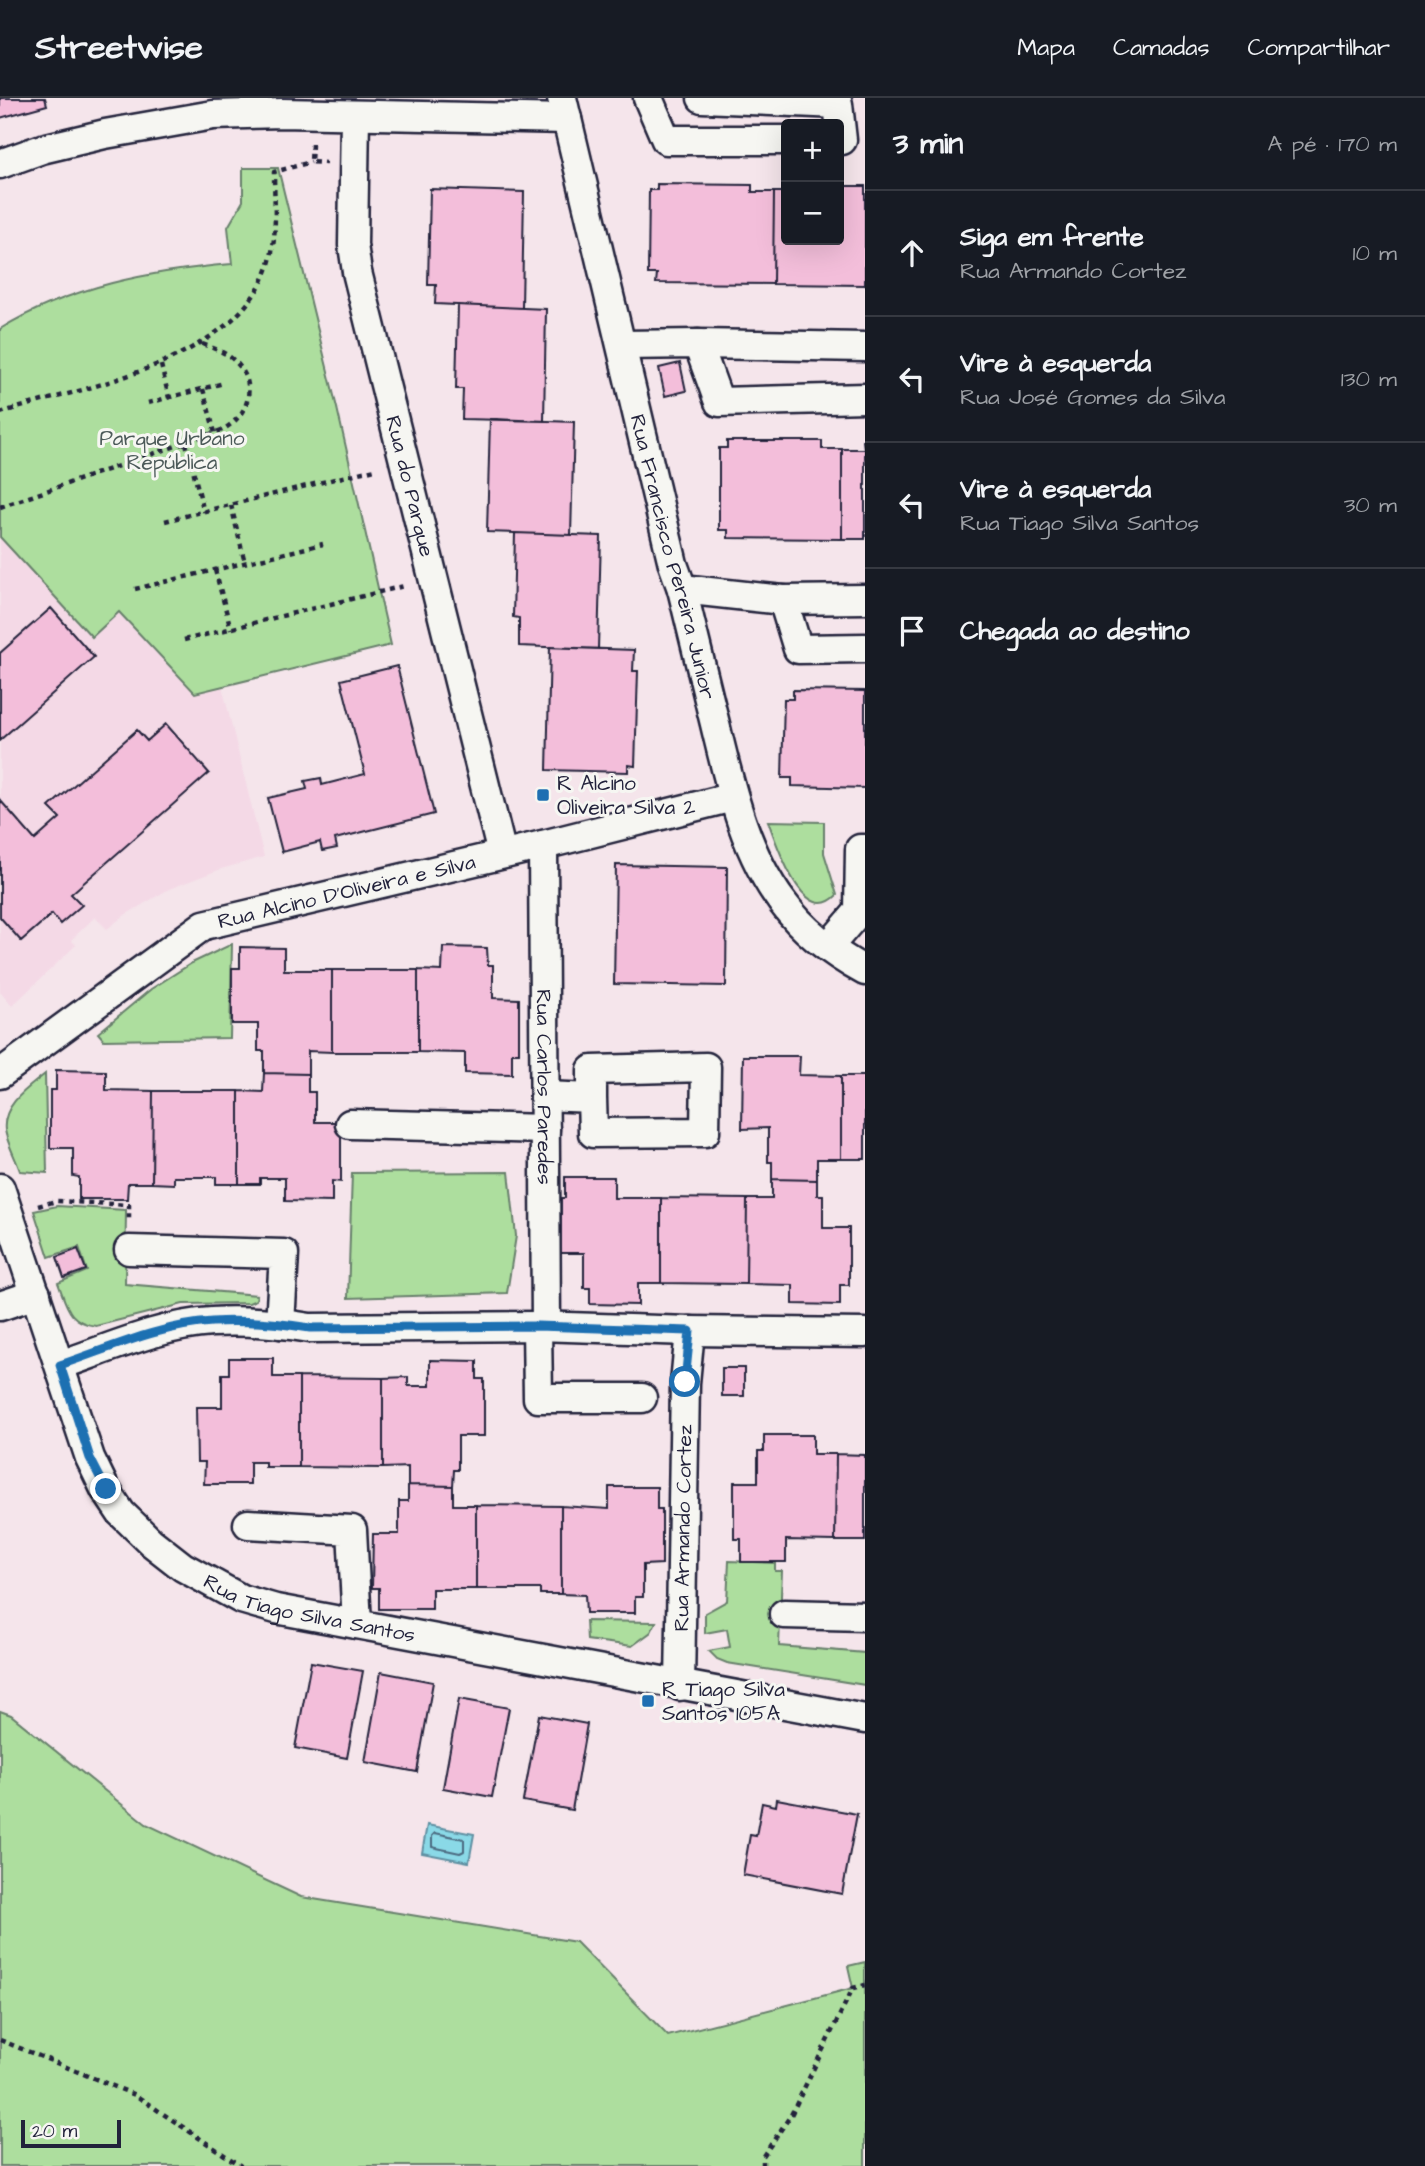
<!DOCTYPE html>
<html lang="pt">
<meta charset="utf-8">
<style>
:root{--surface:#171b24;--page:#242831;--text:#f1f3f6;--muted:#9ea1a6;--line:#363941}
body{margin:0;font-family:"Architects Daughter",sans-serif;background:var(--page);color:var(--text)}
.controls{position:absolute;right:21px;top:21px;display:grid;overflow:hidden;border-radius:7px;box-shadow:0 7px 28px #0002}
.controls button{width:63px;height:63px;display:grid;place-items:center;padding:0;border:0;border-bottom:2px solid var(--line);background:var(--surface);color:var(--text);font:35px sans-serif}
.scale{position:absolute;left:21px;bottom:18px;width:100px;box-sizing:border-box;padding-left:7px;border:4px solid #22223b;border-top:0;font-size:19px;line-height:24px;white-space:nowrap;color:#22223b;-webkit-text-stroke:5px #f6f6f2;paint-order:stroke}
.stop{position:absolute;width:21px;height:21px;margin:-16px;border:5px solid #1f6fb2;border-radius:50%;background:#fff}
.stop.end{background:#1f6fb2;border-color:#fff;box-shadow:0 2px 7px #0008}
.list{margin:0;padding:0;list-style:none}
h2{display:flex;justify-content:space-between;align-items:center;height:91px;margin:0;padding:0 28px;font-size:30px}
h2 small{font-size:23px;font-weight:400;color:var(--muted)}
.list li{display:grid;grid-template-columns:46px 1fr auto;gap:21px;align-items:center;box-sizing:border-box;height:126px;padding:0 28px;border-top:2px solid var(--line)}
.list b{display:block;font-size:26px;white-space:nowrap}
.list p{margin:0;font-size:23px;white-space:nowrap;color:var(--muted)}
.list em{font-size:23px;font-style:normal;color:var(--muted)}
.icon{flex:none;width:38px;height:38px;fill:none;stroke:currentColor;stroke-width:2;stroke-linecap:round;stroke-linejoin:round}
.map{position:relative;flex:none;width:865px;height:2068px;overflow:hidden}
header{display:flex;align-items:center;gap:42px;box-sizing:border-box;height:98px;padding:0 35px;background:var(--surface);border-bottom:2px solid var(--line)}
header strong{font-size:33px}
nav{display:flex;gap:38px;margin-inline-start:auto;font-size:24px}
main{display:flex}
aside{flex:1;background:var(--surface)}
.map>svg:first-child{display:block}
.built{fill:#f4d9e6}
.green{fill:#adde9e;stroke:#68806c;stroke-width:2}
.water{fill:#8ad9e7;stroke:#6090a2;stroke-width:2}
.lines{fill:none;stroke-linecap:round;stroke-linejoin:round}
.shore{stroke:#4c6b80;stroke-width:2}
.building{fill:#f3beda;stroke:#22223b;stroke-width:2}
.minor-casing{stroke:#22223b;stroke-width:33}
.path{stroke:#22223b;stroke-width:4.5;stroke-dasharray:5 5;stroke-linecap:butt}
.minor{stroke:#f6f6f2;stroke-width:28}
.route{stroke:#1f6fb2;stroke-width:9}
.poi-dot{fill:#1f6fb2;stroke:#f6f6f2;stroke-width:2.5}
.labels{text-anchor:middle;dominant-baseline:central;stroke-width:6;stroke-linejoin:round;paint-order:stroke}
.park-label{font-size:21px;fill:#4c5a59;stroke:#f6f6f2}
.street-label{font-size:21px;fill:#22223b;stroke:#f6f6f2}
.poi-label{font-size:21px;fill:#22223b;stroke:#f6f6f2;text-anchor:start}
</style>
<header>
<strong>Streetwise</strong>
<nav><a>Mapa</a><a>Camadas</a><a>Compartilhar</a></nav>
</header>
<main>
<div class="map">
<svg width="865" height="2068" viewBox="0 0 865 2068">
<rect width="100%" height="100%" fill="#f5e5eb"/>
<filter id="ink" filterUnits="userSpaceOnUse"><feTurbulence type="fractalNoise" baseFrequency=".0143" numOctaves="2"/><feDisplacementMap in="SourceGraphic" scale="14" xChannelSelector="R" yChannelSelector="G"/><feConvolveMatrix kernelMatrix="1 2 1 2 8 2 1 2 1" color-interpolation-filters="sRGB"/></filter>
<g filter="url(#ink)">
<path class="built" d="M0,439L92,539L119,514L195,595L222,588L264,759L221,771L169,791L125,817L107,831L95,819L71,842L76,847L12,908L0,894Z"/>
<path class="green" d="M243,70H278L337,310L391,547L195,595L119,514L92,539L0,439V231C70,188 151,173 232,166L228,129L243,103Z
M768,723L824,724V755L837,797C803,831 777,746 768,723Z
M232,846L230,940L104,942L98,935L151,891L192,865Z
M45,976L47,1075L20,1073C16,1061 7,1045 5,1032C2,1007 28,990 45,976Z
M509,1074L516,1138L507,1195L348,1200L352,1075Z
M57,1108L126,1112L125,1186L257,1197L256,1202L249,1205L183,1206L96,1228C68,1224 67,1208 58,1185L87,1173L79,1149L49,1159L34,1113Z
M729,1463L775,1465V1473H782L779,1548L865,1555V1587L727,1565L717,1561L709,1553L730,1549L727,1531L705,1535V1515L727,1503Z
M586,1523L656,1524L651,1534L632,1548L587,1542Z
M0,1613L11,1617L146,1726L301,1799L576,1844L668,1938L853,1890L848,1868L865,1864V2068H0Z"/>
<path class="water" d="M427,1727L474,1736L469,1764L422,1755Z"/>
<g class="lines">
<path class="shore" d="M435,1735L464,1741V1753L460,1755L432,1749V1738Z"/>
</g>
<path class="building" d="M0,0H45L47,7L0,20Z
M657,86L752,87V94H774L773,186L656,185L657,176H648L649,92H657Z
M839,88H865V187L773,186L774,94H786V142H839Z
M430,91L524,94L522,210L435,206L436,187H428Z
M458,207L546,211L544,323L462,321L463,291H456Z
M680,265L686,293L665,298L659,270Z
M490,321L574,324L571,437L487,434Z
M727,343H822V351H842V441L728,440V432H719V350H727Z
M863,343H865V441H842V351H864Z
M515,435L601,438L598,551L519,548V520L513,519Z
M51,510L94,559L0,642V555Z
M550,549L634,552L633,573H638L635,668L628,667V674L547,672Z
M397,568L434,716L335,741L337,750L322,753L320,744L282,754L268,700L307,691L305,683L321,680L322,687L365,676L341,582Z
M793,592L865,593V690L792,688V680H782L784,601H793Z
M166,626L209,675L71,796L82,807L60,826L52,816L21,843L0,819V702L35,742L60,720L49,709L137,632L147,643Z
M616,767L727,769L726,888L614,886Z
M240,849L284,850V872H332V954L308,953V976L264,975V953H258V926H232V870H240Z
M443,849L487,850L488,867H493V900L519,901V955H512V976L465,975V955L418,954V872L442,873Z
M332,872H418V954H332Z
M743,958H800L799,977L841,978V1061H817V1082L772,1081V1064H768V1030L742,1031Z
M56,972L106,973V992L153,993L152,1085H128L127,1101H79V1079L73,1078V1050H50V992H56Z
M264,975L308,976V994H315V1024H341V1084L332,1083V1104L285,1103V1080H260V1086H239V993L263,994Z
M841,978H865V1061H841Z
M153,993H239V1086H216V1079H174V1086L152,1085Z
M565,1079H614V1100H661V1185H638V1207L590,1206V1190H584V1155H561V1100H565Z
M772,1081L817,1082V1097H823V1130H849V1187H840V1207L793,1206V1187L746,1186L747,1101H772Z
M661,1100L747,1101L746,1186L661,1185Z
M78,1151L86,1172L64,1180L57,1159Z
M229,1260H273V1279H299V1369H265V1364H250V1386H204L205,1364H197L196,1309H222V1276H229Z
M430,1262L477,1263V1281H484V1338H458V1372H454L453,1388L408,1387V1369L383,1370V1280L408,1279V1288H430Z
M722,1270H744V1298H722Z
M299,1279L383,1280V1370L299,1369Z
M764,1337H813V1356H836L835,1443L786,1442V1464H741V1441H734V1384H758V1353H764Z
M836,1356L865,1357V1443H835Z
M408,1387L453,1388V1407H476V1491H432V1511H379V1490H372L373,1436H399V1403H408Z
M609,1389H657V1411H662V1466L643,1467V1499H635V1515H586L585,1497L561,1496V1408L609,1411Z
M476,1407L561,1408V1496H540V1491H476Z
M311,1564L363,1573L347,1660L295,1650Z
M381,1574L433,1584L417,1674L365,1664Z
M459,1601L509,1610L492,1699L443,1690Z
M539,1617L587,1626L572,1712L523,1703Z
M777,1701L857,1716L842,1796L743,1777L750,1737L756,1738L762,1705L776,1708Z"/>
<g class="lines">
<defs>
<g id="minor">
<path id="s1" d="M562,0L673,466L682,491C693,536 704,581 715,626C730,688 744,753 783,805C804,834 834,856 865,873"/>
<path d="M648,0L666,42H786"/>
<path d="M702,0L838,6L842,42H839"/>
<path id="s2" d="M355,17L353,147L357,174L502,756"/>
<path d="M0,66L42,51L105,36L213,17L282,15L567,21"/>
<path d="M698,246L719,304L865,300"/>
<path d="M622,247L698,246L865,249"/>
<path d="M682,491L783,502L865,501"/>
<path d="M783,502L798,551L865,550"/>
<path id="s3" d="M543,747L546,1228"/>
<path d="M828,849L859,813L860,751H865"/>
<path id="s4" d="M0,976L204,827L543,747L733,699"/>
<path d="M545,998L592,1000V972L706,969L705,1034L593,1035L592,1000"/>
<path d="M350,1026L545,1031"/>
<path id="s5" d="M0,1090L90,1360L105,1391L121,1415L151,1444L183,1469L241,1501L276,1511L865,1621"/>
<path d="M129,1152L284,1156L280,1226"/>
<path d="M0,1208L36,1196"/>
<path d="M537,1228L538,1300H642"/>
<path d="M60,1267C108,1251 160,1227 212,1224C244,1222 278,1225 310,1230L537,1228L690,1233L865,1235"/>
<path d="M248,1426L352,1432L357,1526"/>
<path d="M784,1516L865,1518"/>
<path id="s6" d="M680,1588L685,1285L690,1233"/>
</g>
</defs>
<use href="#minor" class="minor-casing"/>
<path class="path" d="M312,46L311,64L326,65
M161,267L169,300
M203,291L215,335
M148,305L224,285
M0,315C87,288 251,262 272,154C277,129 274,100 274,74L311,64
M186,345L204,414
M231,407L245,465
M0,409L222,332C252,316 259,281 230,259C221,252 210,249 199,245
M165,423L375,371
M215,472L231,531
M135,491L323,446
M184,542L404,488
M38,1108L56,1103L129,1107V1123
M0,1942L135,1997L241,2068
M763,2068V2058L791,2017L853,1890L865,1887"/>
<use href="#minor" class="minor"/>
</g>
</g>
<g class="lines" filter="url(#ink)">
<path class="route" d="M106,1391L90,1360L60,1267C108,1251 160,1227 212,1224C244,1222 278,1225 310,1230L537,1228L690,1233L685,1284"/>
</g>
<g class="poi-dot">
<rect x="536" y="690" width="14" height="14" rx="3.5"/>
<rect x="641" y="1596" width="14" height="14" rx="3.5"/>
</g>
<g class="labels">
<g class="park-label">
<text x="172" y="340">Parque Urbano<tspan x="172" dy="24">República</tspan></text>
</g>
<g class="street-label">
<text stroke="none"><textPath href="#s2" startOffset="378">Rua do Parque</textPath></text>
<text stroke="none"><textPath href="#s1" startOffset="472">Rua Francisco Pereira Junior</textPath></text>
<text stroke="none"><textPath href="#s4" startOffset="399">Rua Alcino D'Oliveira e Silva</textPath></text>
<text stroke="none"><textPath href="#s3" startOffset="242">Rua Carlos Paredes</textPath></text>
<text stroke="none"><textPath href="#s6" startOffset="158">Rua Armando Cortez</textPath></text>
<text stroke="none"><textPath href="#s5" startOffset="565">Rua Tiago Silva Santos</textPath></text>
</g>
<g class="poi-label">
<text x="557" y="685">R Alcino<tspan x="557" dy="24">Oliveira Silva 2</tspan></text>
<text x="662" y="1591">R Tiago Silva<tspan x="662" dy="24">Santos 105A</tspan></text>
</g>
</g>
</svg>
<div class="controls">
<button>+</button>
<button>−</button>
</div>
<div class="scale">20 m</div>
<div class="stop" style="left:685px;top:1284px"></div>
<div class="stop end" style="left:106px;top:1391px"></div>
</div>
<aside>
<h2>3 min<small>A pé · 170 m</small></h2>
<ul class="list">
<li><svg class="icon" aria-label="ahead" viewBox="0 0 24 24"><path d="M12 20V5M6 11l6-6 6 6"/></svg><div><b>Siga em frente</b><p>Rua Armando Cortez</p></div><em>10 m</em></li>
<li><svg class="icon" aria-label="left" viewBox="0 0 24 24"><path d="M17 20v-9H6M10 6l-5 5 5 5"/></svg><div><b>Vire à esquerda</b><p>Rua José Gomes da Silva</p></div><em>130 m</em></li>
<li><svg class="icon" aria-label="left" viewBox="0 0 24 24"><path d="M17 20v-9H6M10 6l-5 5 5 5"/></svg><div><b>Vire à esquerda</b><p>Rua Tiago Silva Santos</p></div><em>30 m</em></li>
<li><svg class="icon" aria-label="arrive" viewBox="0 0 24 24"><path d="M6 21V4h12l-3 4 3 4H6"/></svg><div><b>Chegada ao destino</b></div></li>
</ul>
</aside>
</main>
